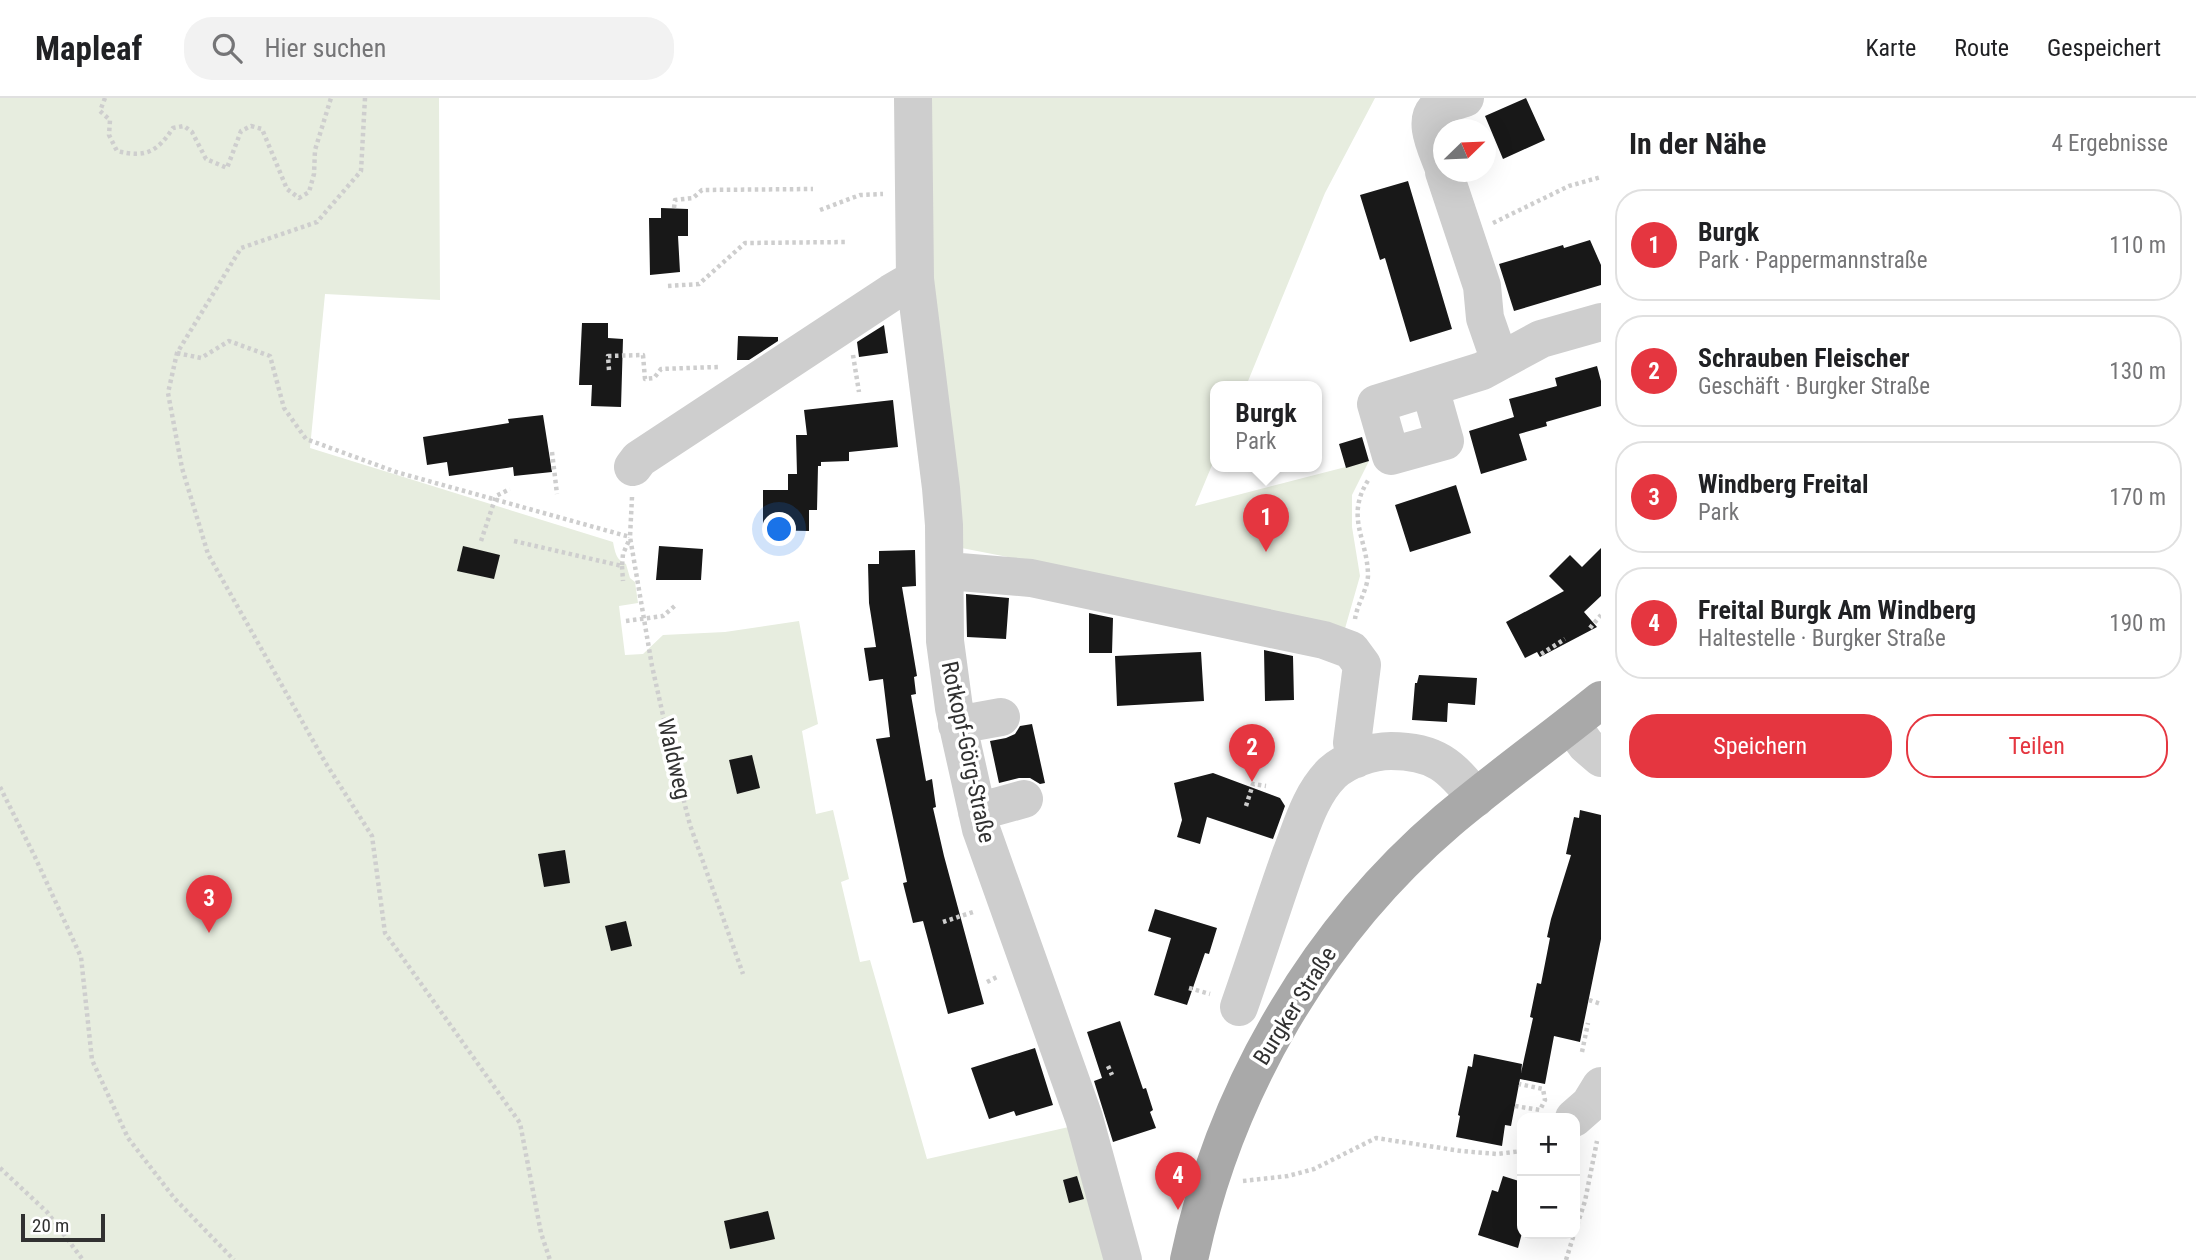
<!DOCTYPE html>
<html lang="de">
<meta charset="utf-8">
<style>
:root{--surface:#fff;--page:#f2f2f2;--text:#202124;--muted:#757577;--line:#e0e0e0;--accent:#e53640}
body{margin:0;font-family:"Roboto Condensed",sans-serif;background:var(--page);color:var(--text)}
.controls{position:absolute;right:21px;bottom:21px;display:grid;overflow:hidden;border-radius:14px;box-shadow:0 7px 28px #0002}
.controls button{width:63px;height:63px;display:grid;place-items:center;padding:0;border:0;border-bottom:2px solid var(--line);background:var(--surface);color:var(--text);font:35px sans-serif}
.compass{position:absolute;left:1433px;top:21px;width:63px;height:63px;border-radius:50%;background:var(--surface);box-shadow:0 7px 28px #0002;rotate:67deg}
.scale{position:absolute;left:21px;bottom:18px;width:84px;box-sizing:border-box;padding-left:7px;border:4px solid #313131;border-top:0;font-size:19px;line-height:24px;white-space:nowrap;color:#313131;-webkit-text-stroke:5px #fff;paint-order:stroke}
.you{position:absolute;left:780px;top:432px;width:24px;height:24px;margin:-18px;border:5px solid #fff;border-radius:50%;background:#1a73e8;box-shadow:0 0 0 10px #1a73e833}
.badge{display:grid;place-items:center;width:46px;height:46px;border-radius:50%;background:var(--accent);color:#fff;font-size:23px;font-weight:700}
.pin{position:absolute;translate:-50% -58px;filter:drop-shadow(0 2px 4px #0008)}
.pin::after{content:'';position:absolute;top:37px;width:24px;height:21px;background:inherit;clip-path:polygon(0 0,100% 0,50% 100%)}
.popup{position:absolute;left:1210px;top:283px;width:112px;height:91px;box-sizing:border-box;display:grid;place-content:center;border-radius:14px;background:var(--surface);filter:drop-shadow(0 2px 5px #0005);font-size:23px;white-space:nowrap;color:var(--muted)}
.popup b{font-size:26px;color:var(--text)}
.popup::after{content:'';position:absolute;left:50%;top:100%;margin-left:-14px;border:14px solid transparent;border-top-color:var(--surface)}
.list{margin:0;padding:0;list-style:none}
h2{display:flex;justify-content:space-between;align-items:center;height:91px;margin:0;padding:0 28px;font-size:30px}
h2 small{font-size:23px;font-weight:400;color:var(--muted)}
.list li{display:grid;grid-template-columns:46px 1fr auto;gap:21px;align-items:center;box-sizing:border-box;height:112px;margin:0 14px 14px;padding:0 14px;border:2px solid var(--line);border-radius:28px}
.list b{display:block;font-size:26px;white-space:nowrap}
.list p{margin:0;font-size:23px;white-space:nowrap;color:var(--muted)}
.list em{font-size:23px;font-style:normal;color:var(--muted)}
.actions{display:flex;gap:14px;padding:21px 28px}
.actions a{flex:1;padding:16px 0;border:2px solid var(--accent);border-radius:28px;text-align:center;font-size:24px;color:var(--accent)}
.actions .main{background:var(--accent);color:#fff}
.icon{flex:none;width:38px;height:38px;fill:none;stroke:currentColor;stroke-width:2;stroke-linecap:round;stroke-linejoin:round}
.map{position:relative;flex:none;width:1601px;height:1162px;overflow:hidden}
header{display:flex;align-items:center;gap:42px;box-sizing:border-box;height:98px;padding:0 35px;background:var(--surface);border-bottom:2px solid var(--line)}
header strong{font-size:33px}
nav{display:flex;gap:38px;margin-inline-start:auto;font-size:24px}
.search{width:490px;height:63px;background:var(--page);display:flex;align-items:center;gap:18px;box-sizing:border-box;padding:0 24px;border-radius:28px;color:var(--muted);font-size:26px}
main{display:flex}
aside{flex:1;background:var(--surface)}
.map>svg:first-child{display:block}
.green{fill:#e7eddf}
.building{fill:#181818}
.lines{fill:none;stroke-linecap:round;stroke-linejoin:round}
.path{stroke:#cecece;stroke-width:4.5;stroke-dasharray:3.5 3.5;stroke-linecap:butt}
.minor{stroke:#cecece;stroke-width:38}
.major{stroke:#a9a9a9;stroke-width:38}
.labels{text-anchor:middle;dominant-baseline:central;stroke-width:7;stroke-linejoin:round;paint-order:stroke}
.street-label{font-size:23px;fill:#313131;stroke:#fff}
</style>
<header>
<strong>Mapleaf</strong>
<div class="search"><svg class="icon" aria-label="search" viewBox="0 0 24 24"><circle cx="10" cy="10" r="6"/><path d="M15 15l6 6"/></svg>Hier suchen</div>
<nav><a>Karte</a><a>Route</a><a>Gespeichert</a></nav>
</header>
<main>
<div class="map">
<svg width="1601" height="1162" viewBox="0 0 1601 1162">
<rect width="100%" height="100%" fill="#fff"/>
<path class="green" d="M0,0H439L440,202L325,196L310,350L613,444C615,454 616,462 626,466L630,480L635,484L638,505L619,508L625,557L643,556L663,537L725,534L799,523L818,626L802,633L816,716L833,712L849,781L841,784L860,864L870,862L927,1061L1073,1028L1108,1162H0Z
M894,0H1375L1325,95L1246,288H1215V360L1195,408L1369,363L1352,397V429L1360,478L1342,541L1160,489L931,444Z"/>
<path class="building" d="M1526,0L1545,42L1503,61L1485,18Z
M1408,83L1452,231L1410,244L1385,160L1380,162L1360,97Z
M661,110L688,111V138H678L680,174L650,177L649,120H661Z
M1590,142L1601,167V187L1514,213L1499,166L1563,147L1564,150Z
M582,225H608V240L623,241L621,309L591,308L592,287H579Z
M884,227L888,255L859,259L857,244Z
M738,238L775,239H778V243L749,262H737Z
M1597,268L1601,283V308L1546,324L1547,328L1519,336L1527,362L1481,376L1469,333L1514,319L1509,301L1557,288L1555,280Z
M893,302L898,349L849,354V363L821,364V368H818L817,412H809V433L763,432V392H788V376H797L796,337H807L804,312Z
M543,317L552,374L514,378L513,369L449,378L447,364L427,367L423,339L509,325L508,321Z
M1362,339L1369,363L1346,370L1339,346Z
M1456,387L1471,435L1410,454L1395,407Z
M463,448L500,457L494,481L457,473Z
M659,448L703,451L701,482H656Z
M1601,450V498L1584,514L1597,529L1540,559L1537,554L1525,560L1506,524L1564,493L1549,478L1570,457L1582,469Z
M915,452L916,488L902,489L917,578L914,579L916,596L911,597L926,683L932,681L936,709L933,710L944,758L984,906L948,916L923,823L913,825L903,785L907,784L876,641L890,639L883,581L869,583L864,550L876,549L869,505L868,466H879V453Z
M966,496L1009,500L1006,541L967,539Z
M1089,515L1113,520L1112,555H1089Z
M1264,552L1293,558L1294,602L1265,603Z
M1201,554L1204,603L1117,608L1115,558Z
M1419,577L1477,580L1475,607L1448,605L1447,624L1412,622L1415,585H1417Z
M1032,626L1045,685L1040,686L1030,680H1019L999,685L990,643L1006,640L1015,636L1020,628Z
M752,657L760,690L737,696L729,662Z
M1213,675L1280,700L1285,708L1273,741L1207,719L1200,746L1177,739L1182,722L1174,685Z
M1580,712L1601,717V841L1580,944L1554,938L1545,986L1520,981L1511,1028L1505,1027L1502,1048L1456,1039L1460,1018L1458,1017L1468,968L1472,969L1474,956L1522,966L1521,975L1533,920L1530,919L1537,885L1541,886L1550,840L1547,839L1551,821L1571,757L1566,756L1574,719L1579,720Z
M565,752L570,785L544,789L538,756Z
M1155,811L1217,830L1209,856L1205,855L1187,907L1154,897L1171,840L1148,833Z
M626,823L632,848L611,853L605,828Z
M1120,923L1143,991L1146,990L1153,1012L1150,1014L1156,1030L1113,1044L1094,983L1102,980L1087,934Z
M1035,950L1053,1007L1016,1018L1014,1013L989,1021L971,970Z
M1077,1078L1084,1101L1069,1105L1063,1082Z
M1503,1078L1522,1084V1135L1518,1150L1478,1137L1492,1092L1498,1094Z
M768,1113L775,1141L730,1151L724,1123Z"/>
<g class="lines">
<path class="path" d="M105,0L100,13L110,22L109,37L117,53C146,60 157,54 173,30L184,28L192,34L206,61L227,70L241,33L251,28L262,31L287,91L299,100L309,94L314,76L315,52L331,0
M365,0L361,73L317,124L241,150L177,255L168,295L182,370L208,456L325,664L372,738L385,835L520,1025L541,1135L550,1162
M674,110L675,102L693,100L702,92L813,91
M820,112L860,97L883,96
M1493,125L1569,88L1601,79
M668,188L699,186L745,145L848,144
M177,255L201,260L229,243L270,258L284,310L306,341L396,374L630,439
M853,257L859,294
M609,272L608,258L643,257L645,281L654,280L661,271L718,269
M552,354L557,396
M632,399L630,439L652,568L669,644L690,727L743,876
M481,443L496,398L510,391
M514,443L622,468L623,456L630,440
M622,468L623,483
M1355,521C1357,507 1367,492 1368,478C1368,441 1344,419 1369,381
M626,523L663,518L677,506
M1590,530L1601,517
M1541,556L1565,541
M0,689L35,759L81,859L92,962L128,1040L175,1101L234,1162
M1246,708L1253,686L1266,688
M943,824L976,813
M987,884L999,878
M1189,890L1210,896
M1589,902L1601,906
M1582,954L1588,925
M1108,968L1112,977
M1515,1008L1540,1012L1545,1002L1543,991L1519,986
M0,1070L47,1114L83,1162
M1243,1083L1288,1078L1314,1071L1376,1040L1461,1053L1497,1056L1522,1053
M1575,1134L1585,1103L1597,1043
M1566,1162L1574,1136"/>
<path class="minor" d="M913,0L915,181L941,390L944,427L945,543L954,610L981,731L1084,1020L1123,1162
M1444,71C1438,53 1420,21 1439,9C1446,5 1457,3 1465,0
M1444,74L1482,188L1485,220L1494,246L1505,260
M1430,290L1445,343L1391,358L1376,306L1482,273L1541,241L1601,224
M633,369L639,361L891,195L915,181
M945,475L960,474L1031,480L1324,542L1351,552L1362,567L1352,645L1356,661
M1571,626L1586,647L1601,660
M957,627L1001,619
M977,714L1024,701
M1239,909C1257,858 1273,806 1291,756C1302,728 1310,697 1332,675C1346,662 1372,653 1391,653C1435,653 1451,668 1476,700
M1574,1020L1590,1006L1601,988"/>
<path class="major" d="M1189,1162C1224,994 1316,835 1447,723C1497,681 1550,643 1601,602"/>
</g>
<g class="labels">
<g class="street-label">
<text transform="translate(968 654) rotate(78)">Rotkopf-Görg-Straße</text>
<text transform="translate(674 661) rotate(77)">Waldweg</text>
<text transform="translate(1295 908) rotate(-58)">Burgker Straße</text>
</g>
</g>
</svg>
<div class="controls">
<button>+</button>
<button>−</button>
</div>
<svg class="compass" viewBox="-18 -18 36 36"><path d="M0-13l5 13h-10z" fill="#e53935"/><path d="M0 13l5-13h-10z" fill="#757577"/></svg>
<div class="scale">20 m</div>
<div class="you"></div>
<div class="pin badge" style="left:1266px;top:454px">1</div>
<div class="popup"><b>Burgk</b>Park</div>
<div class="pin badge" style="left:1252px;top:684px">2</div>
<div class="pin badge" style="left:209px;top:835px">3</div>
<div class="pin badge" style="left:1178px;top:1112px">4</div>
</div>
<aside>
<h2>In der Nähe<small>4 Ergebnisse</small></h2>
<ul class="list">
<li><span class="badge">1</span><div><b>Burgk</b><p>Park · Pappermannstraße</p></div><em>110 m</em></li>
<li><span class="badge">2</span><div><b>Schrauben Fleischer</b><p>Geschäft · Burgker Straße</p></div><em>130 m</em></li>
<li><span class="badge">3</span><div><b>Windberg Freital</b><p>Park</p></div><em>170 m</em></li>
<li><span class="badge">4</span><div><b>Freital Burgk Am Windberg</b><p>Haltestelle · Burgker Straße</p></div><em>190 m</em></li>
</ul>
<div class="actions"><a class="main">Speichern</a><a>Teilen</a></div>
</aside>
</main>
